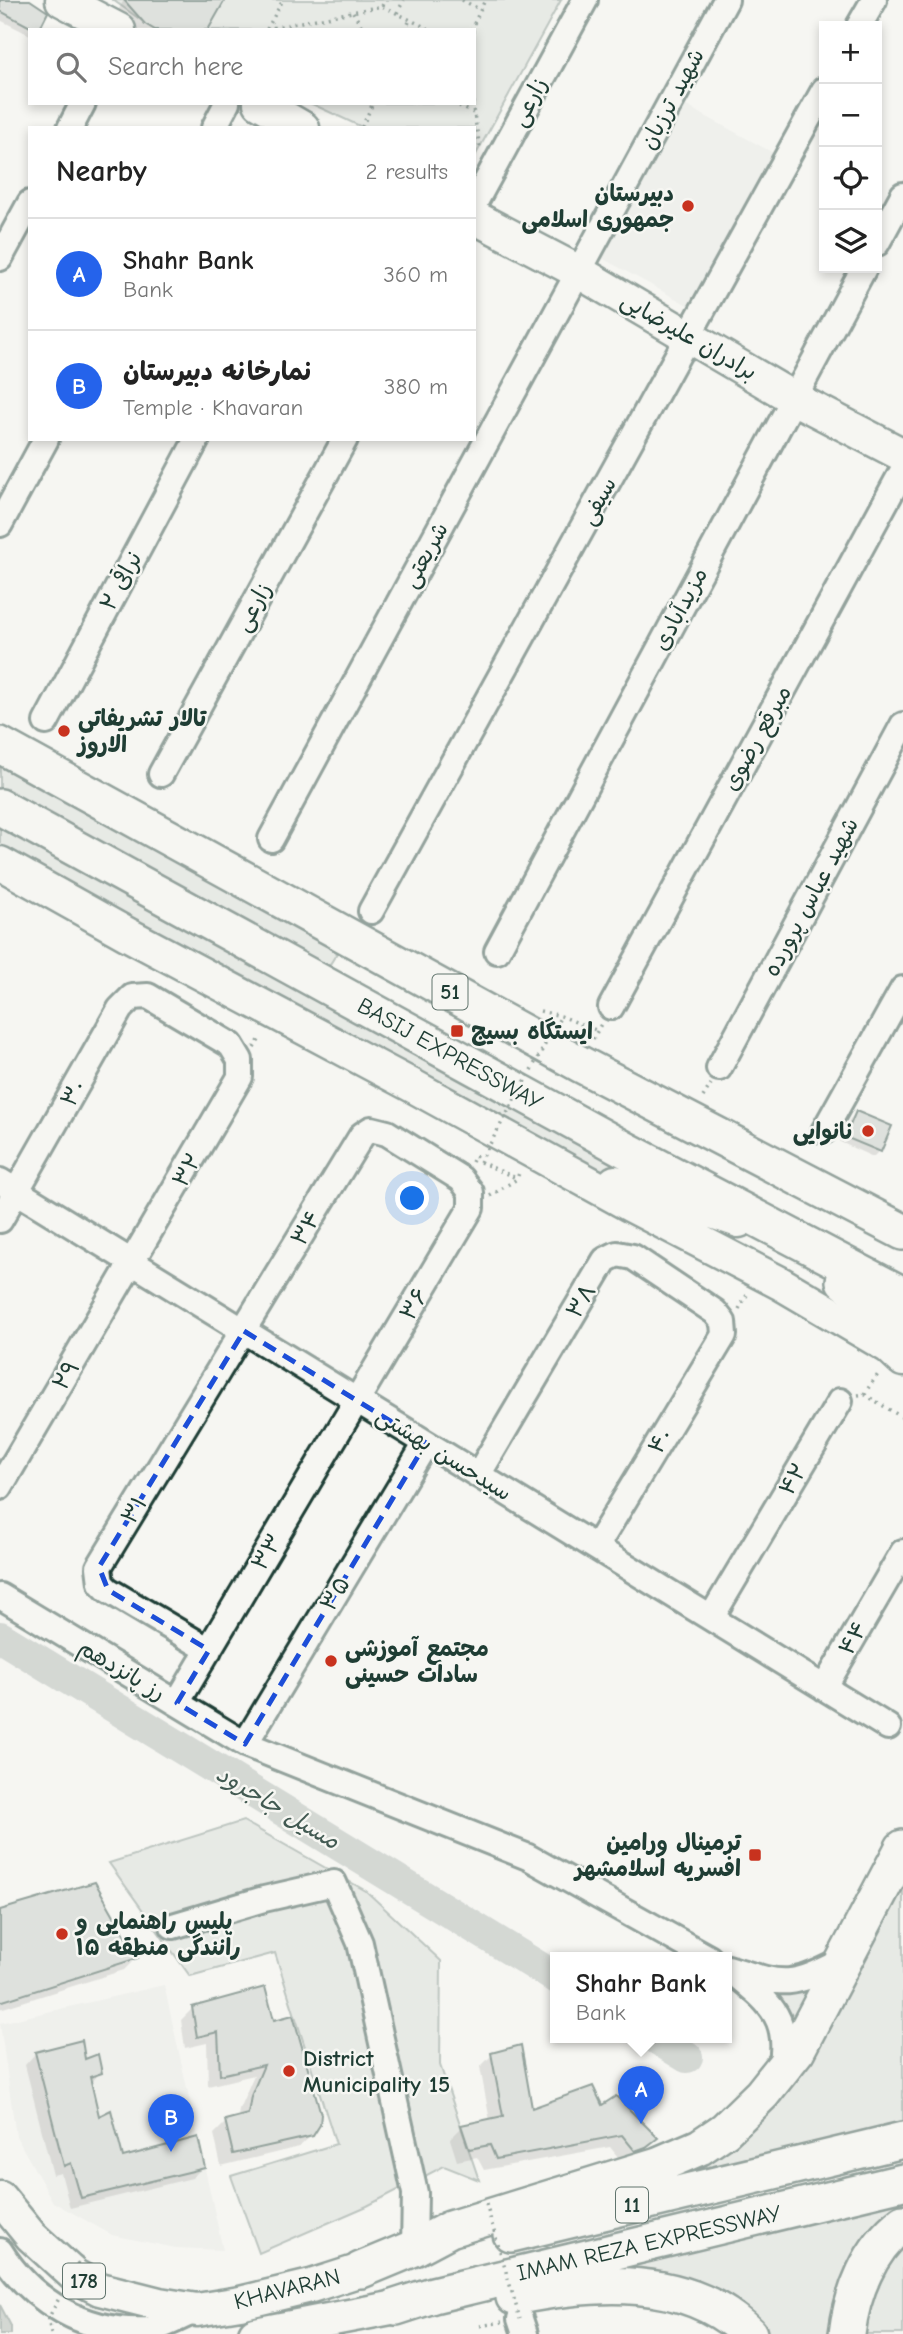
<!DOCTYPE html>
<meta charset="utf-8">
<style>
:root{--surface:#fff;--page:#f6f6f6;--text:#222;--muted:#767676;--line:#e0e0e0;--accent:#2563eb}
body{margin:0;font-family:"Comic Neue","Playpen Sans Arabic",sans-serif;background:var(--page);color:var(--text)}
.controls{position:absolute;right:21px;top:21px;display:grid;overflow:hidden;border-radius:0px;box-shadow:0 4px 10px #0003}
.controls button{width:63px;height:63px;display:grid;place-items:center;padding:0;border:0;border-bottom:2px solid var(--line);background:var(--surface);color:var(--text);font:35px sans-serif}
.you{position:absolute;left:413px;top:1199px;width:24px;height:24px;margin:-18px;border:5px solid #fff;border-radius:50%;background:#1a73e8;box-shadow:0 0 0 10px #1a73e833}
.badge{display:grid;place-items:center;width:46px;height:46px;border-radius:50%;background:var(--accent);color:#fff;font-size:23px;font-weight:700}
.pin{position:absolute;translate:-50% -58px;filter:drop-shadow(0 2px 4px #0008)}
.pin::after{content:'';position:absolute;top:37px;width:24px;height:21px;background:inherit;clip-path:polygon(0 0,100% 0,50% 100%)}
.popup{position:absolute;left:550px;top:1952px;width:182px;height:91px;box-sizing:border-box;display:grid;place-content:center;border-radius:0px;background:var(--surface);filter:drop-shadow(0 2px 5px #0005);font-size:23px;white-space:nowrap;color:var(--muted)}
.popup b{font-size:26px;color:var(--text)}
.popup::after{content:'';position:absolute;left:50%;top:100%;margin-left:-14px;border:14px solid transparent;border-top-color:var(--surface)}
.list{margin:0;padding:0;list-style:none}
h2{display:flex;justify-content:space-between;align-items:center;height:91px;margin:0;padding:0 28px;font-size:30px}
h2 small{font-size:23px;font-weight:400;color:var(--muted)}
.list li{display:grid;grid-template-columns:46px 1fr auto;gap:21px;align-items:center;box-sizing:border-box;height:112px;padding:0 28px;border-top:2px solid var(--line)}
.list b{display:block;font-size:26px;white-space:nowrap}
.list p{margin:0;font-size:23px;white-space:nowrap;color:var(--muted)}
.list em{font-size:23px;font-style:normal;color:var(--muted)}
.icon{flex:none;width:38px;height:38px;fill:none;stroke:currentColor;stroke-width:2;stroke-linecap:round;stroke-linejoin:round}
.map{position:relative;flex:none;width:903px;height:2334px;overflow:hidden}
.search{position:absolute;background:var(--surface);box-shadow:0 4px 10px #0003;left:28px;top:28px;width:448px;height:77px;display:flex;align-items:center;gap:18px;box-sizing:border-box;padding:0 24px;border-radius:0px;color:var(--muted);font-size:26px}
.panel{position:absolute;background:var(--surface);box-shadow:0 4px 10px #0003;left:28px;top:126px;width:448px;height:315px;border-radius:0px}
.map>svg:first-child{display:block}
.built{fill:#e6e8e4}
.green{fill:#d6dbd6;stroke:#7a8c85;stroke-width:2}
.water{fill:#aab3ae;stroke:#72847d;stroke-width:2}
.shadow{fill:#0003}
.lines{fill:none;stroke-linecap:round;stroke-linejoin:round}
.river{stroke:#aab3ae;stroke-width:32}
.building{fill:#c1c8c3;stroke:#1f3d34;stroke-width:2}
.minor-casing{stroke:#1f3d34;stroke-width:30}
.major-casing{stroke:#1f3d34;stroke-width:37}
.highway-casing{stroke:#1f3d34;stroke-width:40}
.path{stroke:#1f3d34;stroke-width:3.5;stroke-dasharray:2 5;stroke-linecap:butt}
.minor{stroke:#f6f6f2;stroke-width:24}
.major{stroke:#f6f6f2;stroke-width:32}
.highway{stroke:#f6f6f2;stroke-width:35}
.path-bridge{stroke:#1f3d34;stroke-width:3.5;stroke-dasharray:2 5;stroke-linecap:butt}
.marked{fill:none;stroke:#1d4ed8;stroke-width:5;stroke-dasharray:14 9;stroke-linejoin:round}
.poi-dot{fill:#c8321e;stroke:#f6f6f2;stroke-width:2.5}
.labels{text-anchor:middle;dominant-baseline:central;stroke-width:5;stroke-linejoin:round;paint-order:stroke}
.shield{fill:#f6f6f2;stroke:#60746d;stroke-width:2}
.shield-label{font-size:21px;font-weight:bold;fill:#1f3d34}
.street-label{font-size:23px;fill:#1f3d34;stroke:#f6f6f2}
.poi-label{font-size:23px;font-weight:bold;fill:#1f3d34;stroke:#f6f6f2;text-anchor:start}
.water-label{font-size:24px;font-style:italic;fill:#425a52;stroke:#f6f6f2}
</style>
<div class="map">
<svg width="903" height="2334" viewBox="0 0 903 2334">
<rect width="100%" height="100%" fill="#f6f6f2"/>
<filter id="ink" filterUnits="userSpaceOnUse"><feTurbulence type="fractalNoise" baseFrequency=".0143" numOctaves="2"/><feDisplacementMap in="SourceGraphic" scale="14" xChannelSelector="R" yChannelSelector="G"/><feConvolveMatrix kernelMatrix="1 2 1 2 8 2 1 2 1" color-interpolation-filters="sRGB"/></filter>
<g filter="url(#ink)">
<path class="built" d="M683,104L777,155L693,308L600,257Z
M164,1985L223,2250L176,2248L112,2235L53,2202L16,2136L0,2023Z"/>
<path class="green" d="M113,0H561L474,158V128H364L310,103H474V30H155Z
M0,758L342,945L327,969L0,793Z
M0,822L688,1200L573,1165L0,853Z
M243,1821L366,1891L441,1961L440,2065L479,2180L444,2166L367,2206L259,2253L231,2176L336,2144L275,1953L190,1976L109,1863Z
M903,1867V2125L672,2181L599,2193L729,2138Z
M817,1981L790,2030L770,1989Z
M903,2197V2213L840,2334H763L755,2323L541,2281Z
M903,2234V2334H856L860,2305Z"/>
<path class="water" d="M0,2305L11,2326V2334H0Z"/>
<path class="shadow" d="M4,0H26L37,30H30V35L0,20V4Z
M124,0H223L206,30H130L116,14Z
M856,1113L879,1151L873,1157L840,1142L850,1119Z
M0,1912L136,1958L124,1970L0,2009Z
M264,1989L312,2135L299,2147L221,2166L214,2134L226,2122L238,2119L239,2109L254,2075L208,2086L207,2043L185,2048L181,2020L193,2008Z
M81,2043L84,2062L100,2073L90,2084L98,2118L121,2159L203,2167L192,2178L70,2208L61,2173L53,2175L25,2065L35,2054Z
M492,2055L530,2110L601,2108L655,2138L632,2159L622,2162L610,2147L484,2170L477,2157L457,2161L450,2139L462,2127L490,2121L480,2067Z"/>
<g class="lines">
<path class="river" d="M0,1637L555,1977
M656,2038L687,2057"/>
</g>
<path class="building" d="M0,0H30L48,12L39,30H36L0,11Z
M124,0H225L208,30H155L145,24Z
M856,1111L892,1126L881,1152L845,1137Z
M95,1882L138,1958L0,2002V1910Z
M265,1987L274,2020L293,2015L321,2114L320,2125L313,2136L233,2154L225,2120L248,2114L251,2096L264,2065L220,2075L218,2032L197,2037L192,2007Z
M82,2040L85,2059L98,2054L102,2073L90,2077L99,2116L111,2110L123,2157L198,2137L205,2168L81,2198L71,2163L64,2166L35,2052Z
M521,2045L532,2108L593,2086L602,2105L616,2096L658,2138L646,2147L635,2151L622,2135L496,2159L490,2145L469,2149L461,2125L503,2116L491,2053Z"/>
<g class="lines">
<defs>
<path id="minor" d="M859,26L874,0
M70,128L83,103
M214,128L227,103
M474,204L585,0
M877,243L903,195
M0,258L30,203
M0,524L46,439
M46,722L197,439
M161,774L345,439
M271,839L726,0
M371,911L824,90
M497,951L864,268
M611,1007L903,470
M719,1068L903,725
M824,1131L903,989
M0,1181L888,1727
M0,1220L120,1009L132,997L148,996L231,1045L240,1060V1077L0,1487
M478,1475L605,1260L617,1254L633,1257L715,1312L723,1322L724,1335L596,1547
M0,1596L245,1744L528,1857L709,1958
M711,1618L840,1401
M824,1688L903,1552
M177,1703L471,1208V1192L461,1179L387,1133L371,1129L362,1135L99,1567L101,1583L108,1590L209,1650
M245,1744L426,1443
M173,1926L264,1899L334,1883L360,1943L415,2193L414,2248
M781,2068C792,2014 765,2000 728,1968C786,1986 789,1988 845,1960
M0,2251C31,2301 86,2334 148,2330C164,2327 182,2316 197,2310
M520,2319L525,2334"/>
<path id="major" d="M62,0L119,30
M260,103L303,128
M474,217L579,272L793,398L903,455
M0,863L127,934L413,1086L628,1204L780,1283L889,1347L903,1360
M615,1182L631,1185L739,1221
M0,2198L31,2236L75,2276L100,2289L159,2304L197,2310L240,2303L311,2286L361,2270
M255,2334L396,2307"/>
<path id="highway" d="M0,745L580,1064L903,1232
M0,807L626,1150L903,1295
M844,1281L903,1329
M511,2234L903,2140
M361,2270L414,2248L450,2229L658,2165L700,2147L725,2130L762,2094L797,2050L903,1848
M514,2297C594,2281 687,2273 749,2334
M396,2307L433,2295L903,2182
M847,2334C852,2293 869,2249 903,2223"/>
</defs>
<use href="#minor" class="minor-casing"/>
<use href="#major" class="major-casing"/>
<use href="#highway" class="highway-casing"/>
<path class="path" d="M462,0L481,10
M382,6L385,0
M353,12L364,30
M397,13L404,0
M266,29L382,6L431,30
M267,29L283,0
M405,30L410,20
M471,30L485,0
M453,103L473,113
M472,103L480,148
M362,127L373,103
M540,1011L561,1016L598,1031
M593,1039L601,1024
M254,1048L261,1037
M703,1097L711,1084
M472,1162L475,1156L481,1159
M480,1162L516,1178
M490,1196L517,1179L520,1170
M739,1309L748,1293
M864,1394L879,1373
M858,1395L864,1394L903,1418
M480,2326L502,2322"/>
<use href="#minor" class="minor"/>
<use href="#major" class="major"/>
<use href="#highway" class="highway"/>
<path class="path-bridge" d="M480,1162L561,1016
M486,2204L520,2319
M51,2334L48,2319L82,2255"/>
</g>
</g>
<path d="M0 0H903V2334H0ZM244,1331L426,1443L245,1744L177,1703L209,1650L108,1590L99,1567Z" fill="#f6f6f2" fill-opacity=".55" fill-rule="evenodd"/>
<path class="marked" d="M244,1331L426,1443L245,1744L177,1703L209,1650L108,1590L99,1567Z"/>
<g class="poi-dot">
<circle cx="688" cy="206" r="7"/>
<circle cx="64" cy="731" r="7"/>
<rect x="450" y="1024" width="14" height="14" rx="3.5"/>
<circle cx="868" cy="1131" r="7"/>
<circle cx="331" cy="1661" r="7"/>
<rect x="748" y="1848" width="14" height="14" rx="3.5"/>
<circle cx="62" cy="1934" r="7"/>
<circle cx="289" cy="2071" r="7"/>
</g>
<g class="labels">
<g class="shield">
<rect x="432.5" y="974.5" width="35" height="35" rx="5"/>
<rect x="616" y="2187.5" width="32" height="35" rx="5"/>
<rect x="63" y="2263.5" width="42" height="35" rx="5"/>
</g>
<g class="shield-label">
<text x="450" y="992">51</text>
<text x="632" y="2205">11</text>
<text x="84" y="2281">178</text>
</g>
<g class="street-label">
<text transform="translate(672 99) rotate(-62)">شهید ترزبان</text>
<text transform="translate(529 102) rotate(-62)">زارعی</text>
<text transform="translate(689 336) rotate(30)">برادران علیرضایی</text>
<text transform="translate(598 501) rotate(-61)">سیفی</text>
<text transform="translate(425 555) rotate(-61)">شریعتی</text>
<text transform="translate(121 581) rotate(-62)">نراقی ۲</text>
<text transform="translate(253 607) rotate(-61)">زارعی</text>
<text transform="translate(680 609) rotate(-62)">مزیدآبادی</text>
<text transform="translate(757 738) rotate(-61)">مبرقع رضوی</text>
<text transform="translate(811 897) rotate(-62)">شهید عباس پرورده</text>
<text transform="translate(450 1054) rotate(29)">BASIJ EXPRESSWAY</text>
<text transform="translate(73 1093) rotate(-61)">۳۰</text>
<text transform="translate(187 1170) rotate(-60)">۳۲</text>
<text transform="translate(306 1228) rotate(-59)">۳۴</text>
<text transform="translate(581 1301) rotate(-59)">۳۸</text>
<text transform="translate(414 1304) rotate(-60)">۳۶</text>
<text transform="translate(66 1375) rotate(-59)">۲۹</text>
<text transform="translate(660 1441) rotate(-59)">۴۰</text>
<text transform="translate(444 1454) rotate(32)">سیدحسن بهشتی</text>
<text transform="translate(793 1479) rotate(-59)">۴۲</text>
<text transform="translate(134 1510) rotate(-58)">۳۱</text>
<text transform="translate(267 1552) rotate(-59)">۳۳</text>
<text transform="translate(335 1594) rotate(-59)">۳۵</text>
<text transform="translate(853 1638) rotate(-60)">۴۴</text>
<text transform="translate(122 1670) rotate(31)">رز پانزدهم</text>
<text transform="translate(649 2243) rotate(-13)">IMAM REZA EXPRESSWAY</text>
<text transform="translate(287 2289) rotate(-14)">KHAVARAN</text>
</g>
<g class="poi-label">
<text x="674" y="193" text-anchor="end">دبیرستان<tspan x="674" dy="26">جمهوری اسلامی</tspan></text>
<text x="78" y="718">تالار تشریفاتی<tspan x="78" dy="26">الاروز</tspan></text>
<text x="471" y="1031">ایستگاه بسیج</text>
<text x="854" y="1131" text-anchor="end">نانوایی</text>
<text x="345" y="1648">مجتمع آموزشی<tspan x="345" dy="26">سادات حسینی</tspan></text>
<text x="741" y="1842" text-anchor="end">ترمینال ورامین<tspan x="741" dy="26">افسریه اسلامشهر</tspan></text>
<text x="76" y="1921">پلیس راهنمایی و<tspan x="76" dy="26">رانندگی منطقه ۱۵</tspan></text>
<text x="303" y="2058">District<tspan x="303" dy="26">Municipality 15</tspan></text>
</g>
<g class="water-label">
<text transform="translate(278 1807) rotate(31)">مسیل جاجرود</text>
</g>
</g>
</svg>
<div class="controls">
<button>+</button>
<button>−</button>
<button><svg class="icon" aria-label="locate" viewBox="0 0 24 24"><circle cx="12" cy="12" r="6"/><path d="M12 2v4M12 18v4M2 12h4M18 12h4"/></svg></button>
<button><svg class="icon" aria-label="layers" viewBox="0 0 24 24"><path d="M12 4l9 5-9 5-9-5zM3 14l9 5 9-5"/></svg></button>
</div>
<div class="you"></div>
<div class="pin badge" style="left:641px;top:2124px">A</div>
<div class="popup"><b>Shahr Bank</b>Bank</div>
<div class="pin badge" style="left:171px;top:2152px">B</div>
<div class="search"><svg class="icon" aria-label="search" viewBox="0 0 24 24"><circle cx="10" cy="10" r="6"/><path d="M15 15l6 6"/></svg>Search here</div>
<section class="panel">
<h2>Nearby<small>2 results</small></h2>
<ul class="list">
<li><span class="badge">A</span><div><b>Shahr Bank</b><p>Bank</p></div><em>360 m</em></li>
<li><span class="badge">B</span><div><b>نمارخانه دبیرستان</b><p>Temple · Khavaran</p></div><em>380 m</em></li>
</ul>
</section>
</div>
